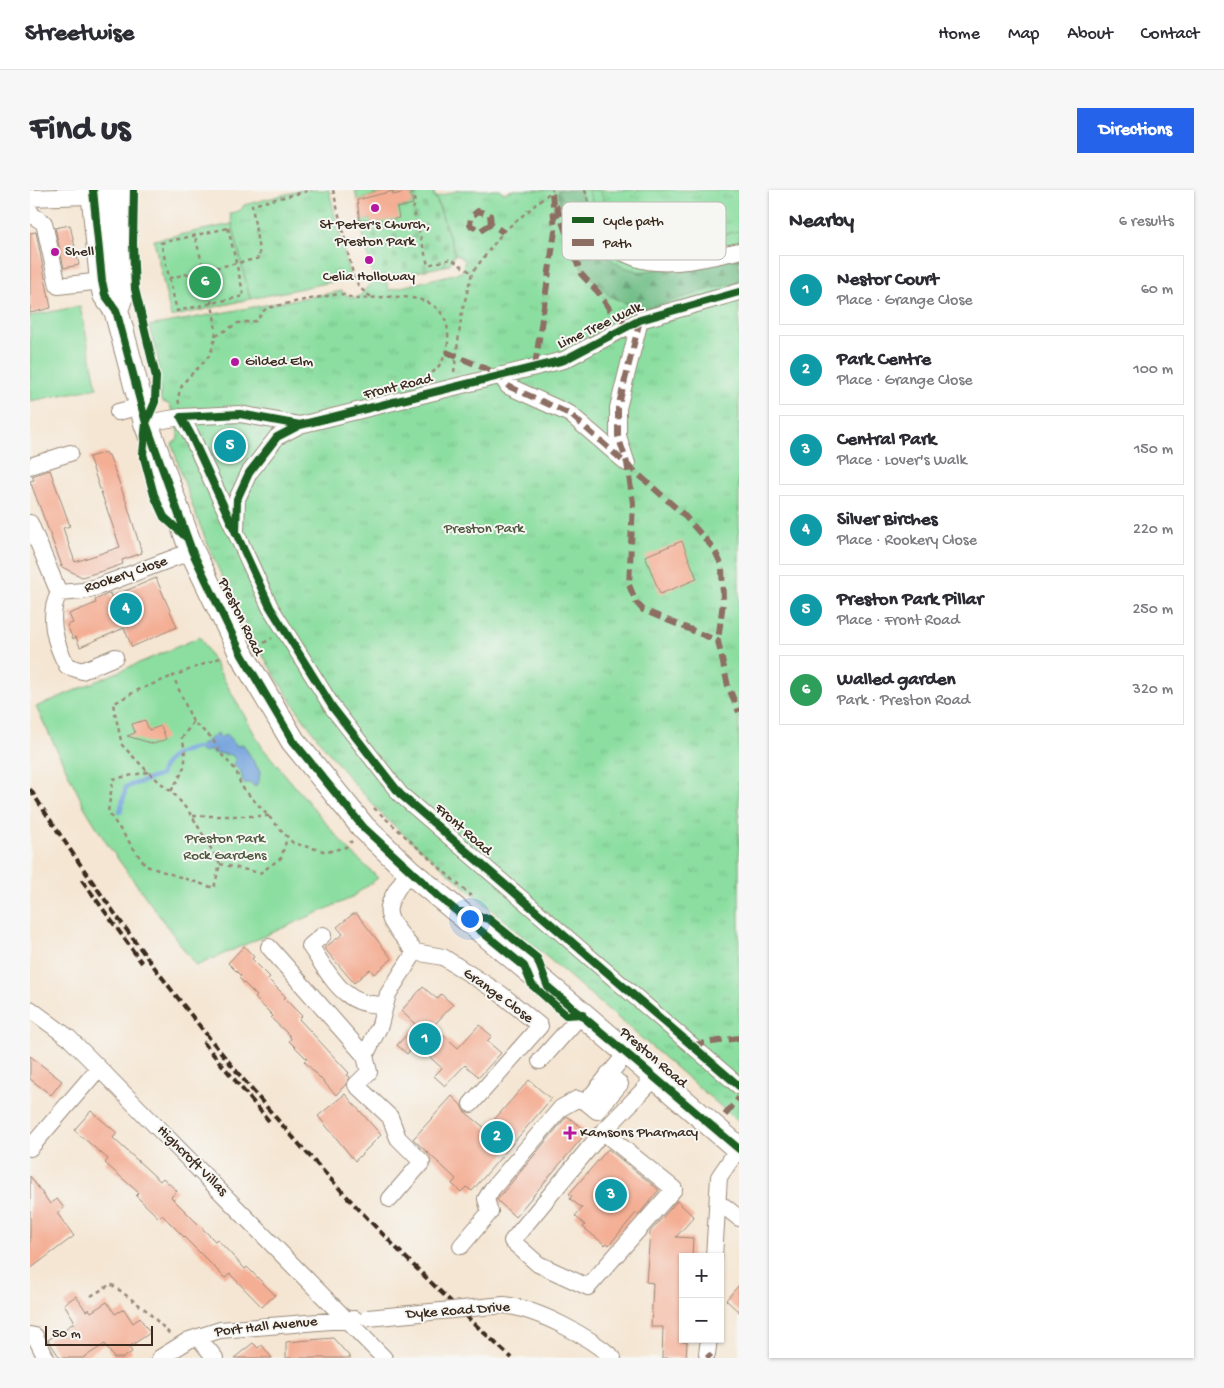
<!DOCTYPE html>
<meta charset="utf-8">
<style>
:root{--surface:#fff;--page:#f7f7f7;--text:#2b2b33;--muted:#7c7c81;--line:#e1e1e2;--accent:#2563eb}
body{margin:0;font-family:"Gochi Hand",sans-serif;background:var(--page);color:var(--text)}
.controls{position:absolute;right:15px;bottom:15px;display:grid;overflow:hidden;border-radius:0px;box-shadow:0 1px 4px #0004}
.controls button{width:45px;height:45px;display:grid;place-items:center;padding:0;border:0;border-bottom:1px solid var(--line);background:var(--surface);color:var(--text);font:25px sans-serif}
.scale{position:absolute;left:15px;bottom:12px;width:108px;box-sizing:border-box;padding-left:5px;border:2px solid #3b2a1e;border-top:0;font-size:14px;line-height:18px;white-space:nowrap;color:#3b2a1e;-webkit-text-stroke:4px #f6f6f2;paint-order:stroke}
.you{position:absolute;left:439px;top:728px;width:18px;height:18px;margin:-12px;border:4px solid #fff;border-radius:50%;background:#1a73e8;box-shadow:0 0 0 8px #1a73e833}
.badge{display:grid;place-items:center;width:32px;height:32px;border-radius:50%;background:var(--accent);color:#fff;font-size:16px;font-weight:700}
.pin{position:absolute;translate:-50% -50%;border:2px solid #fff;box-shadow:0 1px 5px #0006}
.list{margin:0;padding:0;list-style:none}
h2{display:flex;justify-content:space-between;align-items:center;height:65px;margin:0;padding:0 20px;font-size:21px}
h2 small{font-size:16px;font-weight:400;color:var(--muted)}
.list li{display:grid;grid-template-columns:32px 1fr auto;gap:15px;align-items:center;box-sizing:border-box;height:70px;margin:0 10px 10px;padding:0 10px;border:1px solid var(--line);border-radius:0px}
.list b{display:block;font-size:19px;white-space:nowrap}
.list p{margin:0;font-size:16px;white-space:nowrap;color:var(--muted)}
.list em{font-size:16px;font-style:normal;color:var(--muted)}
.map{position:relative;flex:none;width:709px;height:1168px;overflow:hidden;border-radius:0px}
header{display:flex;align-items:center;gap:30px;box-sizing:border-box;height:70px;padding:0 25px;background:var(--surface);border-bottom:1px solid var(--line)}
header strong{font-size:24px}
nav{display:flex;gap:28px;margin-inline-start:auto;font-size:18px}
.intro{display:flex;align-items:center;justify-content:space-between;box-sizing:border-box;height:120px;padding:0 30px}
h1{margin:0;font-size:35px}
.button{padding:12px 22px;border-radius:0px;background:var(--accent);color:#fff;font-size:18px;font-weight:700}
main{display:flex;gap:30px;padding:0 30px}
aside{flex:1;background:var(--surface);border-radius:0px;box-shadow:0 1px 4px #0004}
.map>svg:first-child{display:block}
.grass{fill:url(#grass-tufts);stroke:#63845f}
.forest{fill:url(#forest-firs);stroke:#567452}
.cemetery{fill:url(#cemetery-stones);stroke:#63845f}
.garden{fill:#8bdea0;stroke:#63845f}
.water{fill:#73a3dd;stroke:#57667e}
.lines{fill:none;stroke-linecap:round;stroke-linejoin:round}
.stream{stroke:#73a3dd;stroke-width:4.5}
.building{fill:#f4ae94}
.minor-casing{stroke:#988878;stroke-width:18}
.highway-casing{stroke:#988878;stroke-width:26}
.path{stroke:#988878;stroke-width:2.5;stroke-dasharray:4 4;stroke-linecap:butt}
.minor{stroke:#fff;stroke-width:16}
.highway{stroke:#fff;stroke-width:24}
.rail{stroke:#3b2a1e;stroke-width:4;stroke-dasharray:8 4;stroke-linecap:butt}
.minor-bridge-casing{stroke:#988878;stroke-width:18;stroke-linecap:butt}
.minor-bridge{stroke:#fff;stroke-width:16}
.quiet{stroke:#8d6e63;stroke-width:6;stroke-dasharray:12 6;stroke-linecap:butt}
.cycleway-casing{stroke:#f6f6f2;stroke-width:11}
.cycleway{stroke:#1b5e20;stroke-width:8}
.poi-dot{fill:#b5179e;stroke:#f6f6f2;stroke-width:2}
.labels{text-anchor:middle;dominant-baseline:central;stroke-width:4;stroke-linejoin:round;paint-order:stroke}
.poi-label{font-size:15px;fill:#3b2a1e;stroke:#f6f6f2;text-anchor:start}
.street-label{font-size:15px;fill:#3b2a1e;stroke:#f6f6f2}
.park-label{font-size:15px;fill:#4f573e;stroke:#f6f6f2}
.key{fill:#f6f6f2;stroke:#beb9b2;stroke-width:1}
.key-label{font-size:14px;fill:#3b2a1e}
</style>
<header>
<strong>Streetwise</strong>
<nav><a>Home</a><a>Map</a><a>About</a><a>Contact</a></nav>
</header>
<div class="intro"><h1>Find us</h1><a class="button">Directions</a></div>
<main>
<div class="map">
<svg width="709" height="1168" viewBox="0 0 709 1168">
<defs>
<pattern id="grass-tufts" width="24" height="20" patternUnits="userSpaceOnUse" patternTransform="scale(1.25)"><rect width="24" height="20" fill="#8bdea0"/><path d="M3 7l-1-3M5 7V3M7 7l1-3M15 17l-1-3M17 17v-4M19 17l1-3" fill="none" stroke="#79bf89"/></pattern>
<pattern id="forest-firs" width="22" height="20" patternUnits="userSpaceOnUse" patternTransform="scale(1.25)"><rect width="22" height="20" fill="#70bd86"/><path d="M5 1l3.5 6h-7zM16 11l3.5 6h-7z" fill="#5d9a6d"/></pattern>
<pattern id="cemetery-stones" width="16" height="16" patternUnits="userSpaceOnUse" patternTransform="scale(1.25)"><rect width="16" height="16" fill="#8bdea0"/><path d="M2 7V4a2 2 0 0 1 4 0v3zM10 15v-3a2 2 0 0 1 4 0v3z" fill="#79bf89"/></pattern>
</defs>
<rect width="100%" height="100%" fill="#f6f6f2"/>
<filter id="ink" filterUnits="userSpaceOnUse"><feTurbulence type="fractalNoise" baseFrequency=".02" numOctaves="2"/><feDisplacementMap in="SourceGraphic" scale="10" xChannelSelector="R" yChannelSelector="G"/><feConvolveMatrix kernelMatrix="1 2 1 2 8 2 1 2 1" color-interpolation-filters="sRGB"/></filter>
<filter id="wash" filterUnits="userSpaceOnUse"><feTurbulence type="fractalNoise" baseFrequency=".0096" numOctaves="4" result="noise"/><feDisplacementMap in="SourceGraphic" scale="20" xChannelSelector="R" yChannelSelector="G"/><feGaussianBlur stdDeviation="1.12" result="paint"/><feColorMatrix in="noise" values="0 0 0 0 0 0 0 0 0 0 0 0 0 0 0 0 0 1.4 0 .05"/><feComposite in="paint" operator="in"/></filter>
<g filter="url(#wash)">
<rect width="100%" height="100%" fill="#f5e6d3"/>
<path class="grass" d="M272,0H299L320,88L220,109L200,24L211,20L214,15Z
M429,0H471L473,3L484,0H709V932L398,665C381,650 363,636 347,619C251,517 182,389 142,254L148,249V242L140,215L131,211L127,165L119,136L312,101C330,118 332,98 344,91C347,90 353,89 356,89L359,100L432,82L435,70L425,64L406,7Z"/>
<path class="forest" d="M530,0H550L566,51L578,67L591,76L610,82L709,67V93L680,99L613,120L581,107L552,79L527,3Z"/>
<path class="cemetery" d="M325,0H403L425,64L419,75L344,91L330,31L341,29L342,34L350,32L367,18L383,14L380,1L363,5L362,1L327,10Z"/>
<path class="garden" d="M558,0H570C582,33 617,54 652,52C671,51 690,45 709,41V55L628,68L596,57L573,38Z
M202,34L220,109L141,127L124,50Z
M50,116L67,198L0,211V126Z
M170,447L232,557L316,657L348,688L319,709L166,776L77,654L55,618L6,517Z"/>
<path class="water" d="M188,543L190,548L196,544L207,556L213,554L230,582L229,590L225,597L220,593H213L211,582L203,574L206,570L202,565L184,563L179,560L173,563L167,558Z"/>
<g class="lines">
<path class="stream" d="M90,622L96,597L131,585C135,566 150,561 167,558"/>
</g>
<g id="blocks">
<path class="building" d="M363,1V5L380,1L383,14L367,18L369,28L342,34L341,29L330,31L327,10Z
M40,35L49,75L34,78L25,38Z
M6,42L21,118L0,123V43Z
M76,262L77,265H79L97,314L112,363L92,370L93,374L79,379L52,387L30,376H32L0,291L4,290L2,286L20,280L40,336L33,338L45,372L90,357L59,267Z
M652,351L667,389L630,404L615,366Z
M126,388L147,437L102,457L94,438L50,457L46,447L43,449L37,435L43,433L39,424L66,413L65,410L80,403L81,407Z
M115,530L119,540L131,536L136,549L124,554L97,546L105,543L102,534Z
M323,724H327L362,769L344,784L340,779L324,793L294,758L313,744L307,737Z
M214,756L224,767L222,769L240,787L238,789L256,807L254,808L272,826L269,829L319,883L317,885L320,887L316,894L306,905L274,871L277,869L259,851L261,849L259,845L241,828L243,826L225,808L227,806L209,788L211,786L198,773Z
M393,797L407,809L411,804L423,815L403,836L428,858L449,835L462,846L457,851L471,863L449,887L435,875L415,896L404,886L412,878L385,854L377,864L367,855L386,835L371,821Z
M0,866L32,891L21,905L0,889Z
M499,890L521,909L442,1001L436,997L431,1002L422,994L426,989L383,949L422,906L431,915L434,921L456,939Z
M315,904L351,945L325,971L288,926Z
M61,921L87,943L83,948L130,991L133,988L147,1001L141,1007L185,1051L187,1049L215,1079L217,1077L245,1105L232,1117L200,1084L195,1088L132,1025L129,1028L106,1006L109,1003L75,973L78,969L44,940Z
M537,926L557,942L485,1027L467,1010Z
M578,959L629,1000L608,1025L606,1023L579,1055L577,1053L575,1055L553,1037L555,1035L545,1026L552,1018L540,1009L542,1006L539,1004Z
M0,986L20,1014L27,1009L34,1018L27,1023L44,1046L0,1079Z
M647,1011L664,1027L646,1047L663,1048L662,1067H653V1152H657L656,1168H632L633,1137H621L623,1093L616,1092L620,1042Z
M709,1095V1122L696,1110Z
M46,1106L56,1121L59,1119L61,1122L77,1112L85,1124L94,1119L103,1133L110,1128L120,1143L99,1157L102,1162L93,1168H84L75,1154L53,1168H30L18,1150L44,1133L42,1132L44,1130L34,1114Z
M303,1148L321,1168H256V1152Z
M223,1153L228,1158L232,1155L242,1168H204Z"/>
</g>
</g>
<g filter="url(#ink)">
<use href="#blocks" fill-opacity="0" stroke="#988878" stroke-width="1"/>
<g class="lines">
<defs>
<path id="minor" d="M0,8L88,5
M0,21L2,25L14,33L28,96L72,91
M566,36C601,89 657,72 709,61
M709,102L610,130L534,170L270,235L210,224L151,227L161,245L240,417L303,518L370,604L709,896
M471,185L478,196L540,224L597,273
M88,222L111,216
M116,233L151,227
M596,271L588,246V218L610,130
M0,276L40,263
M0,333L29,403C17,425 25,454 37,476L52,481L85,467
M206,341L207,309L219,283L247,247L270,235
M29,403L53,401L67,397L162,361
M379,681C349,725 353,722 385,762L413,767L471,804L510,836L441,914
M293,745L280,756C300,784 314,819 354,814
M239,757L335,866L339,882L326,895L360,927L368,948L392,972L360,1009
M0,819L39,848L59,868L354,1168
M335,866L350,835L358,804L385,762
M510,871L552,824
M556,912L567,921L590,894L578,884
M573,942L644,999L558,1097L508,1074L482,1051L569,946L573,942L625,888
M0,958L69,878
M687,1016L695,1017L709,1028
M431,1056L460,1022L456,1009L462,999L531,918L547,909L556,912L596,864
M684,1067L689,987L708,959
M474,1115C507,1119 559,1146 583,1168
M0,1145L5,1146L16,1168
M168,1147L185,1168
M677,1164L679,1149
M130,1168L159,1150L190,1140L325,1129"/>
<path id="highway" d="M63,0L72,91L75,105L86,120L116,233L162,361L212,465L263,551L334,638L379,681L552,824L709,959
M86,120L92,103L88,0"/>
</defs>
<use href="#minor" class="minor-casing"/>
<use href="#highway" class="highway-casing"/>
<path class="path" d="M303,0L324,88L330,98L341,107
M382,0L385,13L383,19L398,75L421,69L442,83
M555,0L562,22
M198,38L214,106L147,121L131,53Z
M139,88L230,68L222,15L282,0
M109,110C119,138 128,169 128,199
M186,146L208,133L227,131C229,128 232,121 236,119C240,116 305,104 311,104C317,105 321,109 328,109C363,106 422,98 418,152C417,166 409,179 398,186L399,189
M424,182L432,122L442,83L473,42L523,0
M149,214C145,192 167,182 178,167C182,162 183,154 185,148C189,130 170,67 165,46
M227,457L242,448
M190,468L143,486L163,532L182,548L191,564L206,580L211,596L263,653L297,662L316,657L322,651
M118,582L83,589L78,622L116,676L184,698L190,674L162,626L146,606L118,582L92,555L83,514L106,501L143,486
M141,601C154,580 159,574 152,548L163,532
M344,618L441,706
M163,626H239
M190,674L230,683L251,668L257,648
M61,1106L81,1094L116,1120L141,1145"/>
<use href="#minor" class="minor"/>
<use href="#highway" class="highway"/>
<path class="rail" d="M0,599C135,808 296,1002 482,1168
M52,690L112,773
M173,852L239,931"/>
<defs>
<path id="minor-bridge" d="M338,1128L474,1115"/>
</defs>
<use href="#minor-bridge" class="minor-bridge-casing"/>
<use href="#minor-bridge" class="minor-bridge"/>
<path class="quiet" d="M526,15L551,84L568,102L580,120L599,135
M461,34L450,41L440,35L441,27L448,21L460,25L461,34L473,42
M610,130L588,218V246L597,273L603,313L599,395L606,412L613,420L688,451L698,496L709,522
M416,162L471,185L478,196L540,224L653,324L684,359L692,376L693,412L688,451
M505,176L525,41L522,2
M663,855L709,848
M695,925L709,908
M677,1164L681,1168"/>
<defs>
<path id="cycleway" d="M63,0L72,91L75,105L86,120L116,233L162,361L212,465L263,551L334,638L408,706L494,776L502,795L536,825L552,824
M104,0L103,54L105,99L126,187L125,212L116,233L113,264L124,305L134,327L156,347
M709,102L610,130L534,170L270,235L210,224L151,227L161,245L240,417L303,518L370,604L709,896
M206,343L207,309L219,283L247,247L270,235
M431,722L459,729L507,768L518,797L709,959"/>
</defs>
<use href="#cycleway" class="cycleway-casing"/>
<use href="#cycleway" class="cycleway"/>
</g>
</g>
<g class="poi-dot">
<circle cx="345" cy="18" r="5"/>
<circle cx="25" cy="62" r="5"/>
<circle cx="339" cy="70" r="5"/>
<circle cx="205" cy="172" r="5"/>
<path d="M537.5 935.5h5v5h5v5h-5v5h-5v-5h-5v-5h5z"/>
</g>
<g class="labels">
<g class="poi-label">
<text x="345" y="35" text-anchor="middle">St Peter's Church,<tspan x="345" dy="17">Preston Park</tspan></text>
<text x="35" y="62">Shell</text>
<text x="339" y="87" text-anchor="middle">Celia Holloway</text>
<text x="215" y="172">Gilded Elm</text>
<text x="550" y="943">Kamsons Pharmacy</text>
</g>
<g class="street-label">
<text transform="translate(570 136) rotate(-25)">Lime Tree Walk</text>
<text transform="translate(368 197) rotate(-14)">Front Road</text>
<text transform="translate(96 385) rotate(-19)">Rookery Close</text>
<text transform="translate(210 427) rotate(64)">Preston Road</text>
<text transform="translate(433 640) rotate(41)">Front Road</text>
<text transform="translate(468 806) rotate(36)">Grange Close</text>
<text transform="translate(623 868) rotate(41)">Preston Road</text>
<text transform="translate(162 971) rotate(45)">Highcroft Villas</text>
<text transform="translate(428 1121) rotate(-4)">Dyke Road Drive</text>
<text transform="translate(236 1137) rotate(-6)">Port Hall Avenue</text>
</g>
<g class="park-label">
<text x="454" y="339">Preston Park</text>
<text x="195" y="649">Preston Park<tspan x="195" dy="17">Rock Gardens</tspan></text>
</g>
</g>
<rect x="532" y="12" width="164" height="58" rx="8" class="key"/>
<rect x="542" y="27" width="22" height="6" fill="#1b5e20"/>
<rect x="542" y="49" width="22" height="7" fill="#8d6e63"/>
<g class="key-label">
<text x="573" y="35">Cycle path</text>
<text x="573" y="57">Path</text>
</g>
</svg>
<div class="controls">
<button>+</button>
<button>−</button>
</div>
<div class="scale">50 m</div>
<div class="you"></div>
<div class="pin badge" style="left:395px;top:849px;background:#0f9aa8">1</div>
<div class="pin badge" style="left:467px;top:947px;background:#0f9aa8">2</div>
<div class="pin badge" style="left:581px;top:1005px;background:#0f9aa8">3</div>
<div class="pin badge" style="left:96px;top:419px;background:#0f9aa8">4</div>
<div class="pin badge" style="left:200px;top:256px;background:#0f9aa8">5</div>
<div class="pin badge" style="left:175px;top:92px;background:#2e9e5b">6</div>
</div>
<aside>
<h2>Nearby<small>6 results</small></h2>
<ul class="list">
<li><span class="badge" style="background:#0f9aa8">1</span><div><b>Nestor Court</b><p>Place · Grange Close</p></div><em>60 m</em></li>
<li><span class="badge" style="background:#0f9aa8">2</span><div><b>Park Centre</b><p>Place · Grange Close</p></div><em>100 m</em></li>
<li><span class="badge" style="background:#0f9aa8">3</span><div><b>Central Park</b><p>Place · Lover's Walk</p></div><em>150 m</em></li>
<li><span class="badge" style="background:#0f9aa8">4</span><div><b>Silver Birches</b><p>Place · Rookery Close</p></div><em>220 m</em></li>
<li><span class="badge" style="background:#0f9aa8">5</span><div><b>Preston Park Pillar</b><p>Place · Front Road</p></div><em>250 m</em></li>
<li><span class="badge" style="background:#2e9e5b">6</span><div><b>Walled garden</b><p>Park · Preston Road</p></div><em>320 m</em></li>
</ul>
</aside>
</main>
